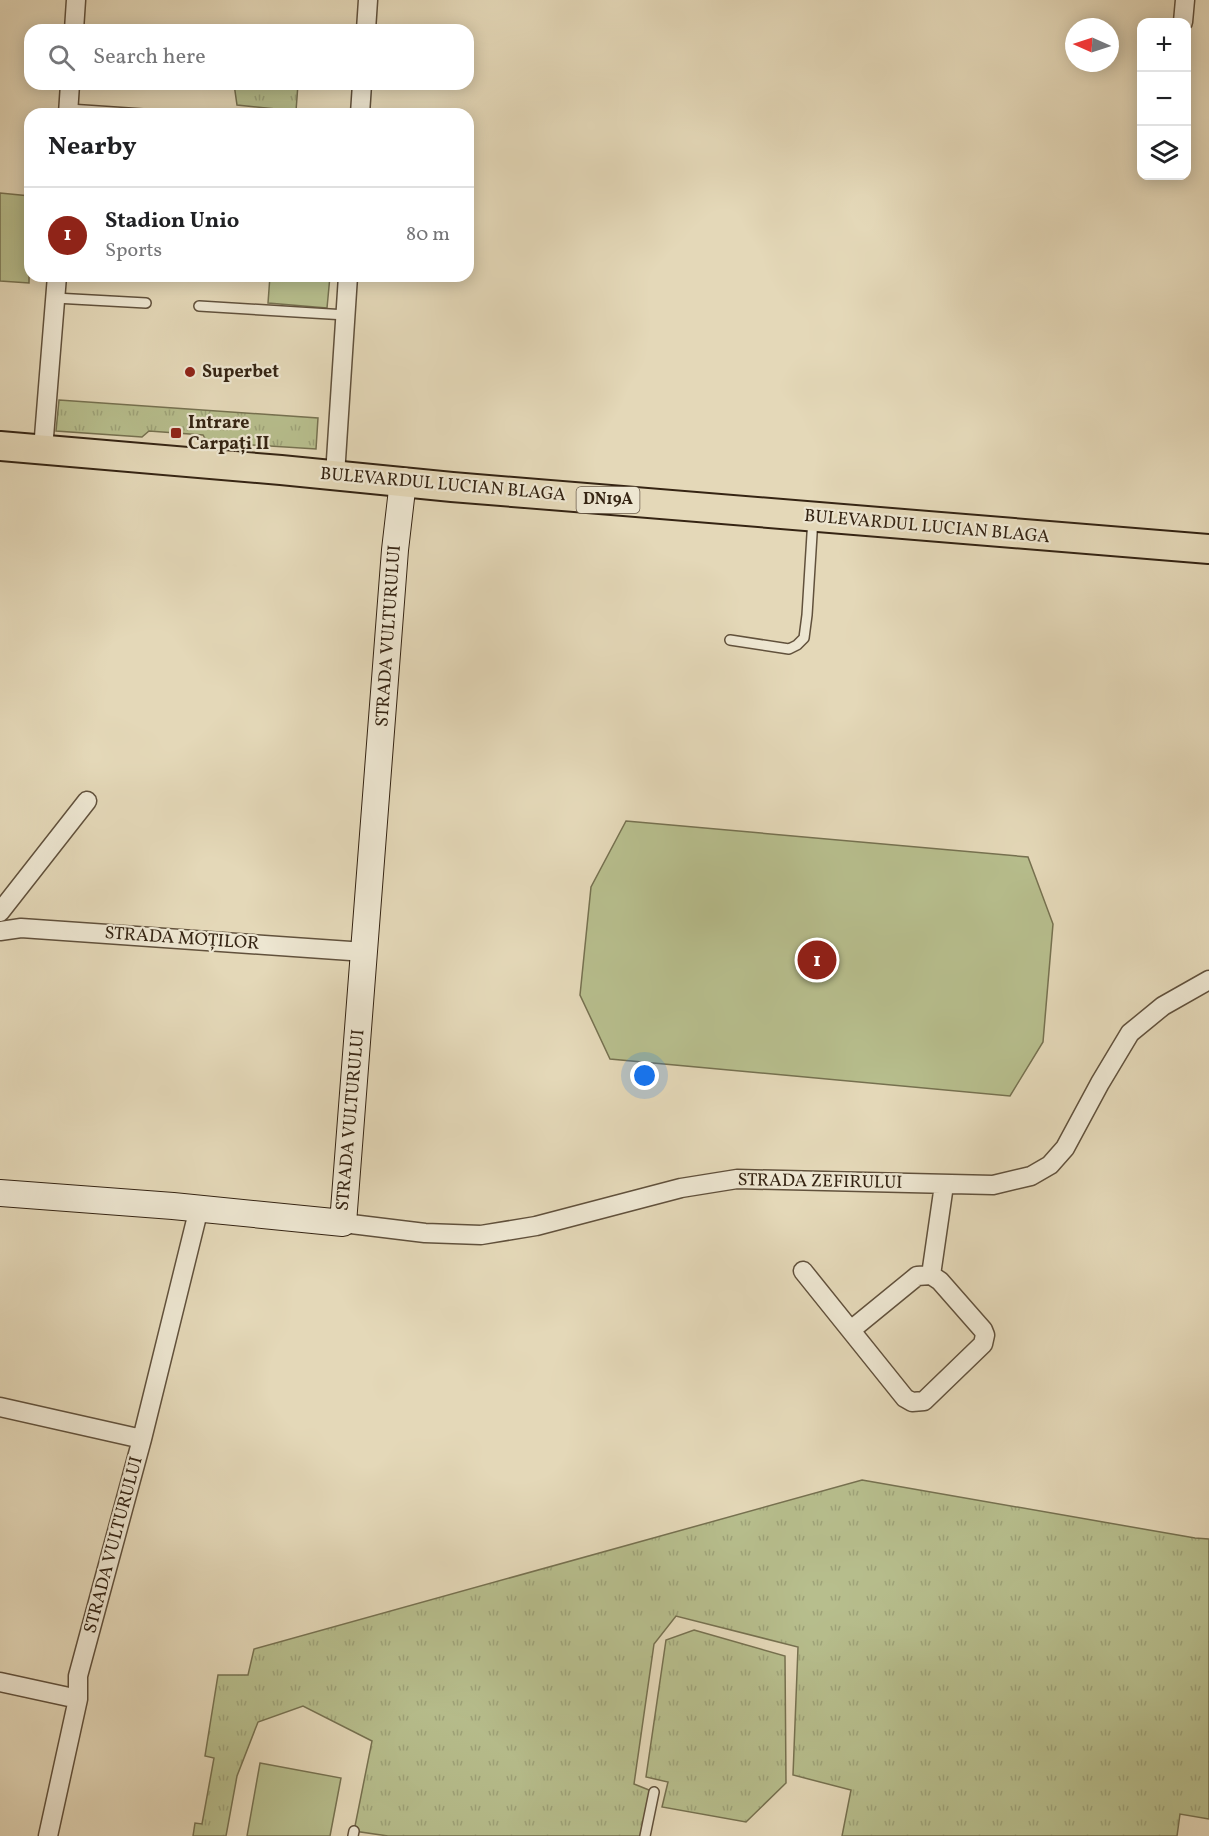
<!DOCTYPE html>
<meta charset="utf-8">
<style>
:root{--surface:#fff;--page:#f2f2f2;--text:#202124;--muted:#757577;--line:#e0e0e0;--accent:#8f2418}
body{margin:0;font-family:Vollkorn,serif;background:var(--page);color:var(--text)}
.controls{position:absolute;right:18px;top:18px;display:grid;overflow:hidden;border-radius:12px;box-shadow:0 3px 15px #0003}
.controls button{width:54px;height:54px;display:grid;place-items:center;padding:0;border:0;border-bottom:2px solid var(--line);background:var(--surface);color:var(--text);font:30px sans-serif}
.compass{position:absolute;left:1065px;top:18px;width:54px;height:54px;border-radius:50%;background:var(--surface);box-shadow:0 3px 15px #0003;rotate:273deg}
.you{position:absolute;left:645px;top:1076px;width:21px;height:21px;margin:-15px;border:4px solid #fff;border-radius:50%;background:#1a73e8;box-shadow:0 0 0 9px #1a73e833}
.badge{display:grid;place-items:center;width:39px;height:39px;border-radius:50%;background:var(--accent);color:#fff;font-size:20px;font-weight:700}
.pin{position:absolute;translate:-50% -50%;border:3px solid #fff;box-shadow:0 2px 6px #0006}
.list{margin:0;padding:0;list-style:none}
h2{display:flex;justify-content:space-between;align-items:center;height:78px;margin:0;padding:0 24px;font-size:26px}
h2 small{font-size:20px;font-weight:400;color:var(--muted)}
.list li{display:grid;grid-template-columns:39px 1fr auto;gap:18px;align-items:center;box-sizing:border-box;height:96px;padding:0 24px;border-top:2px solid var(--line)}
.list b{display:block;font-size:22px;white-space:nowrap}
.list p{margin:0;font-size:20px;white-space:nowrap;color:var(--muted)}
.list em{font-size:20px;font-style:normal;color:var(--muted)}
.icon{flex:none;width:33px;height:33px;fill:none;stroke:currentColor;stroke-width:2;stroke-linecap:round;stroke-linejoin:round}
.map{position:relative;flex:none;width:1209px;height:1836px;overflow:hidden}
.search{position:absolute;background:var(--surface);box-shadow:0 3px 15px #0003;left:24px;top:24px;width:450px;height:66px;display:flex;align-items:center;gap:15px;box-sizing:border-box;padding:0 21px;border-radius:18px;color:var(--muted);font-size:22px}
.panel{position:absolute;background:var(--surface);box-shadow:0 3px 15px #0003;left:24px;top:108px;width:450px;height:174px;border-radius:18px}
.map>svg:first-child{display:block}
.grass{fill:url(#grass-tufts);stroke:#767150;stroke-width:1.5}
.park{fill:#b7be8d;stroke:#767150;stroke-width:1.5}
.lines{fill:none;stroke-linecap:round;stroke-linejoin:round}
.lane-casing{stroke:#61513c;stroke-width:12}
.street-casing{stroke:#61513c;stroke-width:21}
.secondary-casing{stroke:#352413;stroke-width:28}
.primary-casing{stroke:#352413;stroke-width:32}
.lane{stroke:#ede6d1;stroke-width:9}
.street{stroke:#ede6d1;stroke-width:18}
.secondary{stroke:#ede6d1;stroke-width:26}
.primary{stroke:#e4d8b8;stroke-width:28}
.poi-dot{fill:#8f2418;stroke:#ede6d1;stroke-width:2}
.labels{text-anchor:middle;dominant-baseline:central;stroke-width:4.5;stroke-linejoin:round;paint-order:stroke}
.shield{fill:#ede6d1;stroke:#6c5e4c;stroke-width:1.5}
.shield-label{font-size:16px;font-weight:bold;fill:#352413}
.poi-label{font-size:18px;font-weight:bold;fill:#352413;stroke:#ede6d1;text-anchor:start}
.street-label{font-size:18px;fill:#352413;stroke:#ede6d1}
</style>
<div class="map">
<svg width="1209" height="1836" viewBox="0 0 1209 1836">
<defs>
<pattern id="grass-tufts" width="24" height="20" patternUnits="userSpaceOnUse" patternTransform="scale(1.5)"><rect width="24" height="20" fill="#b7be8d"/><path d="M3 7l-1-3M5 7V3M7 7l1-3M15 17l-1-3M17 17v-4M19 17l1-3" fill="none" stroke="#9ea379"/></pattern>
</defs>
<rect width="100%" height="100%" fill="#e4d8b8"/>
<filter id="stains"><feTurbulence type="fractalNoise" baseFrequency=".00333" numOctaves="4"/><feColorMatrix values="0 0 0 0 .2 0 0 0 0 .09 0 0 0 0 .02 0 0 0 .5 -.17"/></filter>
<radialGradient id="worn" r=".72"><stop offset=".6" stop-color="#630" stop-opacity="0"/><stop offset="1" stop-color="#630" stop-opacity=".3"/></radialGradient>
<path class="grass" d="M234,84H298L296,111L237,105Z
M59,400L318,418L316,449L207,442L203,435L149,431L142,437L56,431Z
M862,1480L1195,1538L1209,1539V1819L1180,1814L1177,1836H842L851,1790L793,1775L798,1647L676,1616L654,1644L634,1784L654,1792L645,1836H388L354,1831L372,1741L303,1706L258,1722L237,1776L226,1836H193L195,1823L202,1824L214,1758L205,1756L218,1675H248L254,1649Z
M694,1630L785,1656L786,1783L746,1822L662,1807L668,1782L646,1777L666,1640Z"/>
<path class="park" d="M0,193L30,196L29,283L0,281Z
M270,276H330L327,308L268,303Z
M626,821L1028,857L1053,924L1043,1042L1010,1096L610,1059L580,995L591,887Z
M260,1763L341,1778L330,1836H247Z"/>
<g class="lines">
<defs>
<path id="lane" d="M69,109L143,114
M55,298L146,303
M199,306L346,315
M730,640L789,649L797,645L804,638L807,615L813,518
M353,1836L354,1831
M645,1836L654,1792"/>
<path id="street" d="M1183,22L1185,0
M74,30L76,0
M366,30L368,0
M68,114L70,84
M360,114L362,84
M43,449L57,276
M335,475L348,276
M0,912L87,801
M0,931L21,928L365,952
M343,1223L425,1233L481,1235L536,1226L681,1188L737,1179L993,1185L1031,1176L1050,1165L1065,1148L1100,1083L1130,1033L1163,1006L1209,980
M803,1271L905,1398L912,1402L924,1401L983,1344L985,1335L983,1330L940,1281L931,1275L944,1185
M851,1330L917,1276L931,1275
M0,1407L142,1439
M0,1682L78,1699
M48,1836L78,1699V1676L142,1439L199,1208"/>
<path id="secondary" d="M0,1193L173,1206L343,1223L395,550L403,481"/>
<path id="primary" d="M0,446L281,470L452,487L1209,549"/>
</defs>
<use href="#lane" class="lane-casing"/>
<use href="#street" class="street-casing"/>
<use href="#secondary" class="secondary-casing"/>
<use href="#primary" class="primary-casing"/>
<use href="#lane" class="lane"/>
<use href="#street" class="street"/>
<use href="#secondary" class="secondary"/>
<use href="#primary" class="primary"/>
</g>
<g class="poi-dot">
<circle cx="190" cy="372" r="6"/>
<rect x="170" y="427" width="12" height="12" rx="3"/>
</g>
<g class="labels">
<rect class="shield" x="576.5" y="487" width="63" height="26" rx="4.5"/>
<g class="shield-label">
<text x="608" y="500">DN19A</text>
</g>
<g class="poi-label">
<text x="202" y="372">Superbet</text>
<text x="188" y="423">Intrare<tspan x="188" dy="21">Carpați II</tspan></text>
</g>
<g class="street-label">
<text transform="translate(443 485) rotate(5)">BULEVARDUL LUCIAN BLAGA</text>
<text transform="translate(927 527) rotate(5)">BULEVARDUL LUCIAN BLAGA</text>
<text transform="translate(389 636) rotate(-86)">STRADA VULTURULUI</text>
<text transform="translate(182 939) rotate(4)">STRADA MOȚILOR</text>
<text transform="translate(351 1120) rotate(-85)">STRADA VULTURULUI</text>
<text transform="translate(820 1182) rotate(1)">STRADA ZEFIRULUI</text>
<text transform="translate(114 1545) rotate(-75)">STRADA VULTURULUI</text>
</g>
</g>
<rect width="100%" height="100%" filter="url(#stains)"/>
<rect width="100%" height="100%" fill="url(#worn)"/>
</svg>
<div class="controls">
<button>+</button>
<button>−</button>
<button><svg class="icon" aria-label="layers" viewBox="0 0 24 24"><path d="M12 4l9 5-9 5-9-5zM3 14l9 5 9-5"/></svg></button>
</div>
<svg class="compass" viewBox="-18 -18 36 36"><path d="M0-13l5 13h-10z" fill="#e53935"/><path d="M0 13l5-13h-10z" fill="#757577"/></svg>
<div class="you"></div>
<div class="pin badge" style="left:817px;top:960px">1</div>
<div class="search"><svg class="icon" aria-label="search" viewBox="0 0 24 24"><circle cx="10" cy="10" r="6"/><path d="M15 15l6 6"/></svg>Search here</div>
<section class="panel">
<h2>Nearby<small></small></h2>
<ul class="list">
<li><span class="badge">1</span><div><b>Stadion Unio</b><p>Sports</p></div><em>80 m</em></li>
</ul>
</section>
</div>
